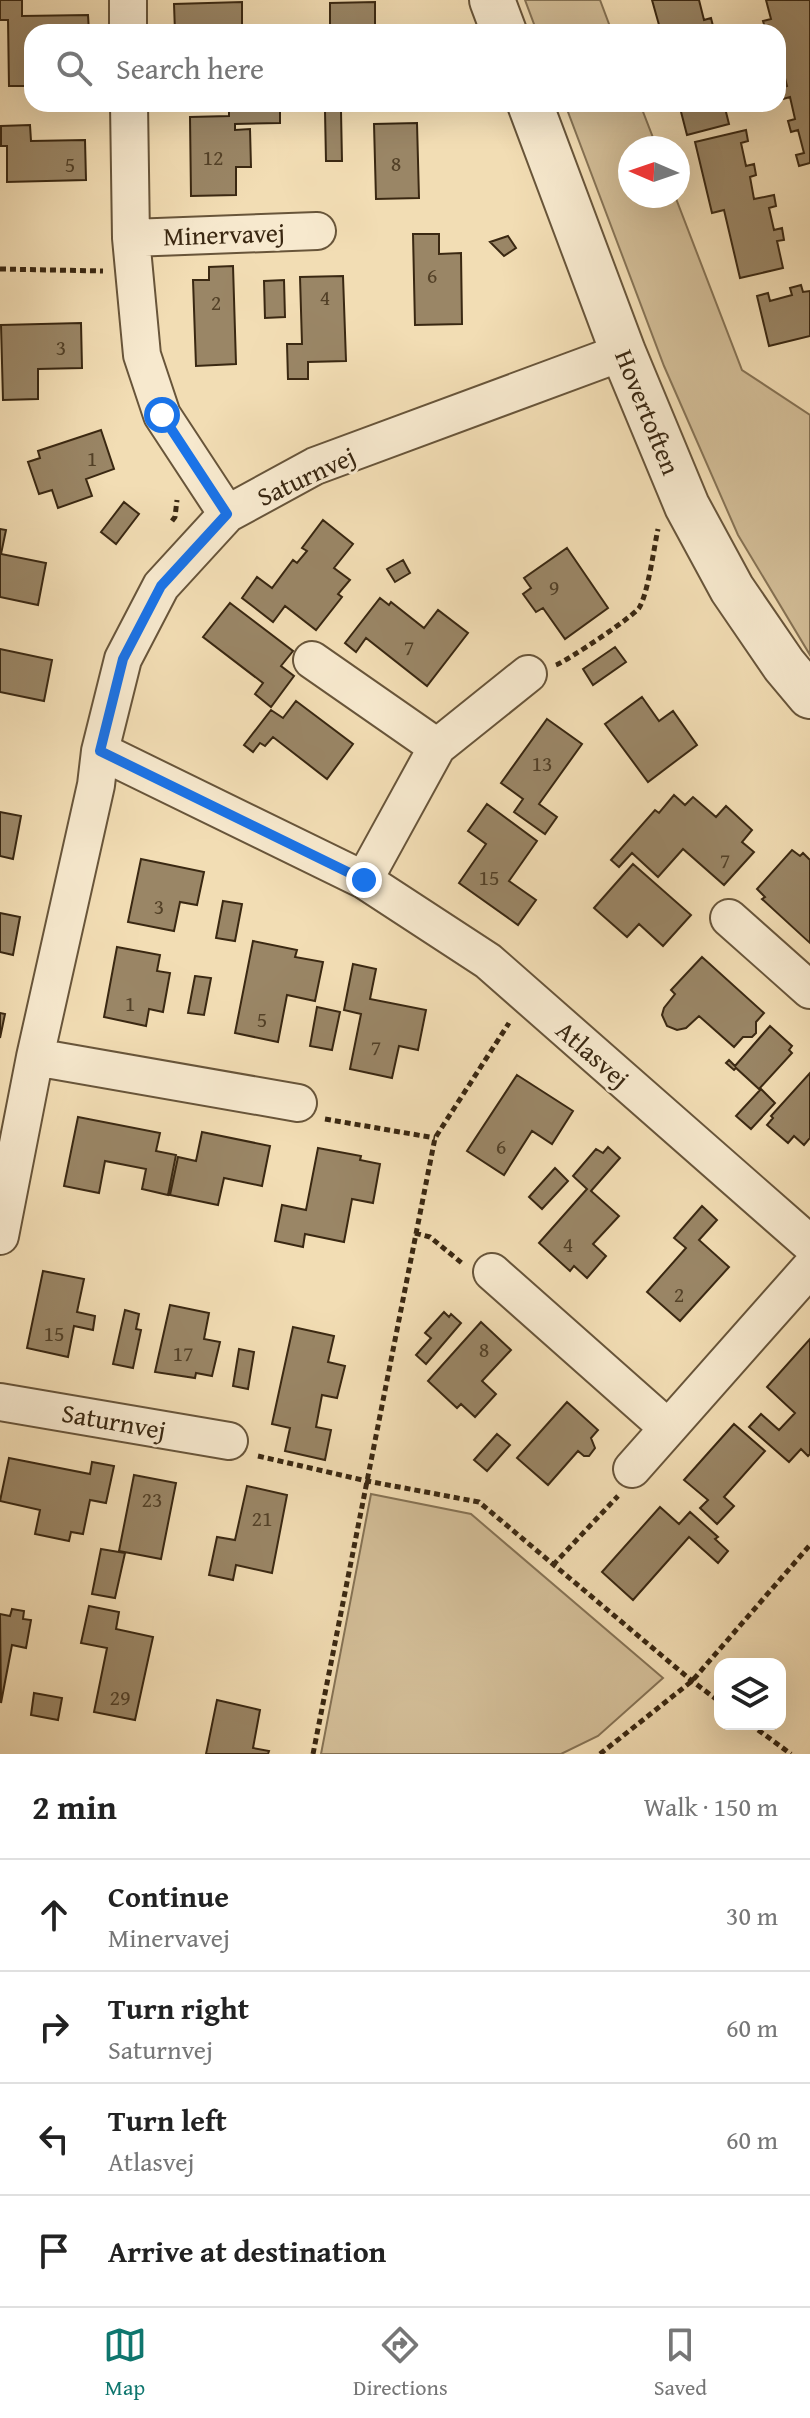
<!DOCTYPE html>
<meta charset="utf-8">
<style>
:root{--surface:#fff;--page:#f6f6f6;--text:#222;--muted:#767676;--line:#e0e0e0;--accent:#0f766e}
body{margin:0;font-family:"Gentium Book Plus",serif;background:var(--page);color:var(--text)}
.controls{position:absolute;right:24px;bottom:24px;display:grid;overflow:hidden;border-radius:16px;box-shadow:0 8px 32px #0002}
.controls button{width:72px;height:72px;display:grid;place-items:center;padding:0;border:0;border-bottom:2px solid var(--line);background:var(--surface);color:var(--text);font:40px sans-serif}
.compass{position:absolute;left:618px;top:136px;width:72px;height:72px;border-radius:50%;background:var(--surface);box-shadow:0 8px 32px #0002;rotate:272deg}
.stop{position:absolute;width:24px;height:24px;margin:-18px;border:6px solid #1a73e8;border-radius:50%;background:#fff}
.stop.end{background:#1a73e8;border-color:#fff;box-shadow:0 2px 8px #0008}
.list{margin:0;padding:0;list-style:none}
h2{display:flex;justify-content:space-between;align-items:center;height:104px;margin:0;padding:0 32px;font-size:34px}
h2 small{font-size:26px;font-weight:400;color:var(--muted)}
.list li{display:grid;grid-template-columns:52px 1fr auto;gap:24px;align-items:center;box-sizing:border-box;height:112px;padding:0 32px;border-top:2px solid var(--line)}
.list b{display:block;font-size:30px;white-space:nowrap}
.list p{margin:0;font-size:26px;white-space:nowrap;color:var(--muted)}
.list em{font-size:26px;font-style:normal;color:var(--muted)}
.icon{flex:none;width:44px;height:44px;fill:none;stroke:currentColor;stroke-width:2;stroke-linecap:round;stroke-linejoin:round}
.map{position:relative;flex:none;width:810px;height:1754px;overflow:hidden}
.search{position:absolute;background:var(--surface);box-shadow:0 8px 32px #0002;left:24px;right:24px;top:24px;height:88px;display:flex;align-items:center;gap:20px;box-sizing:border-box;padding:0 28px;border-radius:24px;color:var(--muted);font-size:30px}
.sheet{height:552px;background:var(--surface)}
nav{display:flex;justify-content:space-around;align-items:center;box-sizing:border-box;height:112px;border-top:2px solid var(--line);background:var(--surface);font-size:22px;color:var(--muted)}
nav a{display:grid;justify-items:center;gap:4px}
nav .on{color:var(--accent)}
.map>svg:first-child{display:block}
.green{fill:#d3be98;stroke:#867355;stroke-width:2}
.building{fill:#9a8666;stroke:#3a2812;stroke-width:2}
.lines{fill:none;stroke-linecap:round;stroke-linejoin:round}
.minor-casing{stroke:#68553a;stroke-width:40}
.tertiary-casing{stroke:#68553a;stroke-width:48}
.path{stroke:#3a2812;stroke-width:5;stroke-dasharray:6 4;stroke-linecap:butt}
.minor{stroke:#f7e9ce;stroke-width:36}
.tertiary{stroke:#f7e9ce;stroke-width:44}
.route{stroke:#1a73e8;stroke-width:10}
.labels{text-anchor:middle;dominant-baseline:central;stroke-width:6;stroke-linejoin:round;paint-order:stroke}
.number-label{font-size:22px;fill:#524027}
.street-label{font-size:26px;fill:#3a2812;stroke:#f7e9ce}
</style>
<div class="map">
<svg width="810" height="1754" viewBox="0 0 810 1754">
<rect width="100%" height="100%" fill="#f2ddb4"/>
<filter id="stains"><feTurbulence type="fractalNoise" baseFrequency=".0025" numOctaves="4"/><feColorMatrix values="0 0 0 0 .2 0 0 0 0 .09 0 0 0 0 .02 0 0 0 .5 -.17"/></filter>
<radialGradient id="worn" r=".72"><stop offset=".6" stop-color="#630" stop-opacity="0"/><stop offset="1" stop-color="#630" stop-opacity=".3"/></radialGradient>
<path class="green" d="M525,0H600L612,32H537Z
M565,104H640L657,148H630V196H675L742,370L810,415V655L738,535L664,366Z
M371,1494L471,1514L663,1678L598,1736L561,1754H321Z"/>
<path class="building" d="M0,0H22V16L88,15L89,32H32V86H9L8,20H0Z
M652,0H699L704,20L711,18L714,30L707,32H661Z
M766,0H810V163L799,166L796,155L804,153L798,130L791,132L788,121L795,119L790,97L783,99L780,88L787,86L781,62L778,63V32H774L773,30L766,31L763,21L771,19Z
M242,2V32H175L174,4Z
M375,2V32H330V3Z
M280,104V123L235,124V130L250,129L251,167H236V195L191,196L190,117L229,116V105Z
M679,104H724L729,124L687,135Z
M325,111H341L342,161H326Z
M417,123L419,198L376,199L374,124Z
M30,125L31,141L85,140L86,180L7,182V146H1V126Z
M746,130L748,141L741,143L746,166L754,164L756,175L750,177L754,199L774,195L776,206L769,208L774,230L782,228L784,240L777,241L783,268L740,278L724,210L712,213L695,142Z
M413,234H439V254L461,253L462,324L415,325Z
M508,236L516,248L504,256L490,242Z
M233,266L236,364L196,366L193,280H209V267Z
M343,276L346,361L308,362V379H288L287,344H302L300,277Z
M284,280L285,317L265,318L264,281Z
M801,285L803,292L810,291V336L769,346L757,296L768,293L770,301L792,295L790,288Z
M81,323L82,368L38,369V399L3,400L1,325Z
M101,430L114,469L86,479L92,496L58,508L52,490L39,494L28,462L40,458L38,451Z
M124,502L139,514L116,544L101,532Z
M323,520L353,544L334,568L350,580L338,594L342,597L316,630L285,606L273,622L242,598L257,577L272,588L293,560L297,563L307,551L302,548Z
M0,529L6,530L1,554L46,563L38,605L0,597Z
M567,548L608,608L565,639L543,608L536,612L523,594L531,588L524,578Z
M403,560L410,573L395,582L387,569Z
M380,598L389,605L391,602L424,628L438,610L468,633L427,686L366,638L356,652L345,643Z
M230,603L293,651L281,666L294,676L271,707L255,694L263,683L203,637Z
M615,647L626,662L593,685L583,669Z
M0,649L52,660L44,701L0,692Z
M642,697L659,721L673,711L697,745L648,782L605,724Z
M296,701L353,744L327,779L273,737L265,746L260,743L253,752L244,745L271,710L283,718Z
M547,719L582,744L539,804L557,817L545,834L514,812L523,799L501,783Z
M674,795L685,805L693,797L716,817L726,806L752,830L742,842L754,852L724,885L683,849L658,877L632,853L619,867L611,860L655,810L659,813Z
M487,804L537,841L509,881L536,900L518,925L459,883L486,844L468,831Z
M0,812L21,816L13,859L0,856Z
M792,850L800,856L803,853L810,860V943L762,899L765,897L757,889Z
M141,859L204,872L197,905L180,902L174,931L128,922Z
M633,864L691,915L663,946L639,924L627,937L594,908Z
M223,901L242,904L235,941L216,938Z
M0,913L20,917L13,955L0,952Z
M253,941L297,950L295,957L323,962L315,1001L287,995L278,1042L235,1033Z
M117,947L160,955L157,971L170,973L163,1012L149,1009L146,1026L104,1017Z
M702,957L764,1013L756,1022V1033L752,1037H743L734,1047L699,1016L686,1028L677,1030L667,1026L662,1015L664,1008L675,994L671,990Z
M353,964L376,969L370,999L426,1010L418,1050L399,1046L392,1078L350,1069L361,1014L344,1010Z
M195,976L211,978L204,1015L188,1013Z
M317,1007L340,1012L332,1050L310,1046Z
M0,1013L5,1014L0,1038Z
M770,1026L792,1046L789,1050L792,1053L759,1089L736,1068L734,1070L726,1063L729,1060L735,1066Z
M810,1073V1138L804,1145L794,1136L788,1143L767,1125L773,1118L771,1116Z
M517,1075L573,1111L552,1144L532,1131L504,1175L467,1151Z
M761,1089L775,1103L751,1129L736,1116Z
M78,1117L160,1133L156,1151L176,1155L168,1195L142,1189L146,1169L105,1161L99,1193L64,1186Z
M202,1132L270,1146L262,1186L224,1178L218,1205L170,1195L178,1157L196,1161Z
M608,1147L620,1158L591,1191L619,1216L593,1244L606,1256L587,1278L574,1266L570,1271L539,1243L587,1189L573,1176L596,1149L603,1153Z
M318,1148L361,1156L360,1160L380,1164L373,1203L352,1199L344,1242L305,1234L303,1247L275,1241L282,1205L306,1210Z
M555,1168L568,1181L542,1209L529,1197Z
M702,1206L717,1220L699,1240L729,1267L680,1321L647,1292L686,1248L674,1238Z
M43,1271L84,1279L77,1312L95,1316L93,1330L74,1326L68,1357L27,1348Z
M170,1305L209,1313L204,1339L220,1342L212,1376L196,1373L195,1378L155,1372Z
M125,1310L139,1314L136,1329L141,1330L133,1368L113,1364Z
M444,1312L449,1317L451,1314L461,1323L426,1364L416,1355L431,1338L425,1333Z
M481,1322L511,1350L482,1381L496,1394L475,1417L461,1404L457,1408L428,1381Z
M293,1327L334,1336L328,1362L345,1366L337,1398L322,1395L316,1427L331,1430L325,1460L285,1451L290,1428L272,1424Z
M810,1339V1454L808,1456L801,1449L789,1462L749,1427L761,1414L779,1430L795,1413L767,1387Z
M239,1349L254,1352L248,1389L233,1386Z
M567,1402L598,1430L591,1438L595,1448L589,1456H584L578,1451L548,1485L517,1458Z
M734,1424L765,1451L724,1497L734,1506L717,1524L700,1508L708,1500L684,1480Z
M497,1434L510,1445L487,1471L474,1460Z
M9,1458L90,1474L92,1462L114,1466L106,1503L90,1500L83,1534L71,1532L69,1541L35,1534L40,1510L0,1501Z
M134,1475L176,1483L161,1559L119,1551Z
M247,1486L287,1495L272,1573L236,1565L233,1580L209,1575L217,1537L235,1540Z
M660,1507L679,1524L690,1512L718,1537L715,1539L728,1551L718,1563L689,1537L633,1600L602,1572Z
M101,1549L125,1553L115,1598L92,1594Z
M89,1606L119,1612L116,1629L153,1637L135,1720L94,1712L107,1648L81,1643Z
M12,1609L24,1611L23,1619L31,1620L26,1648L12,1645L1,1703L0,1614L10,1616Z
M34,1693L62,1698L58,1720L31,1715Z
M217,1700L260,1710L253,1748L269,1751L268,1754H206Z"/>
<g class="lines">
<defs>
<path id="minor" d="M128,0V32
M129,104L131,238L142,355L162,415L227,514
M131,238L317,231
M312,660L437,747
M100,751L364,880L488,961L810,1244
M364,880L437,747L528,674
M729,918L810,990
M35,1057L298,1103
M0,1236L35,1057L96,785L100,751L123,659L161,586L227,514L315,466L623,352
M492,1272L668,1428
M0,1402L229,1441
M632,1469L810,1268"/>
<path id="tertiary" d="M492,0L504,32
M530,104L623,352L687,506L732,589L784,665L810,696"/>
</defs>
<use href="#minor" class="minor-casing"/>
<use href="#tertiary" class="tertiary-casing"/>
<path class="path" d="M0,269L103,271
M172,521L175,517L177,500
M556,665C567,661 634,616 639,608C648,594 654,547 658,529
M325,1119L435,1138
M415,1233L430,1237L463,1264
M258,1456L367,1481L479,1502L692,1681L720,1702
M553,1565L618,1496
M750,1724L791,1754
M313,1754L435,1138L509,1023
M600,1754L692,1681L810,1545"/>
<use href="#minor" class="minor"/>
<use href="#tertiary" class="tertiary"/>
</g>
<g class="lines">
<path class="route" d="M162,415L227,514L161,586L123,659L100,751L364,880"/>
</g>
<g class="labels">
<g class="number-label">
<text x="213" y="157">12</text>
<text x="396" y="163">8</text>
<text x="70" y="164">5</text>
<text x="432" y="275">6</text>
<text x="325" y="297">4</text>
<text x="216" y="302">2</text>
<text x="61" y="347">3</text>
<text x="92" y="458">1</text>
<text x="554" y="587">9</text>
<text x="409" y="647">7</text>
<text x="542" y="763">13</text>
<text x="725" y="860">7</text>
<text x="489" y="877">15</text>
<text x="159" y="906">3</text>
<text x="130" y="1003">1</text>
<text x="262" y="1019">5</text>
<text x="376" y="1047">7</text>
<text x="501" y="1146">6</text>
<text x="568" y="1244">4</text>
<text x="679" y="1294">2</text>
<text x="54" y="1333">15</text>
<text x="484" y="1349">8</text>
<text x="183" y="1353">17</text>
<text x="152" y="1499">23</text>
<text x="262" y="1518">21</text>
<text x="120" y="1697">29</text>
</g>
<g class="street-label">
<text transform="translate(224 234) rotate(-2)">Minervavej</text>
<text transform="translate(648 412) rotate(68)">Hovertoften</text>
<text transform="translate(306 476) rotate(-25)">Saturnvej</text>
<text transform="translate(593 1054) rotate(41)">Atlasvej</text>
<text transform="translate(114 1421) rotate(10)">Saturnvej</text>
</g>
</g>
<rect width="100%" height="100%" filter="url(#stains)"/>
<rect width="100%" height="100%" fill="url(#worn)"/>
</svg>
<div class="controls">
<button><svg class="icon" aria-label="layers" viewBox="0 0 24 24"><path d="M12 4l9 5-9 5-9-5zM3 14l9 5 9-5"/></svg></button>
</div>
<svg class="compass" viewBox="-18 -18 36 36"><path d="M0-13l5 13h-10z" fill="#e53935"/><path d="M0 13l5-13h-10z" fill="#767676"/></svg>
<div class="stop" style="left:162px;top:415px"></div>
<div class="stop end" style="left:364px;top:880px"></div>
<div class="search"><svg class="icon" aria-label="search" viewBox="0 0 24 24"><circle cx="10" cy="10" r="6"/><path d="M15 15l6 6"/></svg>Search here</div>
</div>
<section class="sheet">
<h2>2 min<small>Walk · 150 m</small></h2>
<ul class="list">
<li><svg class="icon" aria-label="ahead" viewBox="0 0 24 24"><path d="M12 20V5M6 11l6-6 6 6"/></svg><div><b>Continue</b><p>Minervavej</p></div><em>30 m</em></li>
<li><svg class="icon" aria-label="right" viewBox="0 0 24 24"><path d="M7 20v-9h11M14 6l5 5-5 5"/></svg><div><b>Turn right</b><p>Saturnvej</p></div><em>60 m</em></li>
<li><svg class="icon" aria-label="left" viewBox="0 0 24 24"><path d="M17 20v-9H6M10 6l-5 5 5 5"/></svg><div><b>Turn left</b><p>Atlasvej</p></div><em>60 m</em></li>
<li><svg class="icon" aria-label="arrive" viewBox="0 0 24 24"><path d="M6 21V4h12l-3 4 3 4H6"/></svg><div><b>Arrive at destination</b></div></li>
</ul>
</section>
<nav>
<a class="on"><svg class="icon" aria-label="map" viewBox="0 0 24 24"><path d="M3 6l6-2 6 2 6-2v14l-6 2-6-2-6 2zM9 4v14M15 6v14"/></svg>Map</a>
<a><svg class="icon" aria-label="directions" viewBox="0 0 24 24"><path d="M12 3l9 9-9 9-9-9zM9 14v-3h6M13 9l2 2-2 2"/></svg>Directions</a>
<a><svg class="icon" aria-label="saved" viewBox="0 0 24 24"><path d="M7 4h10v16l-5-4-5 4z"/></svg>Saved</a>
</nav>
